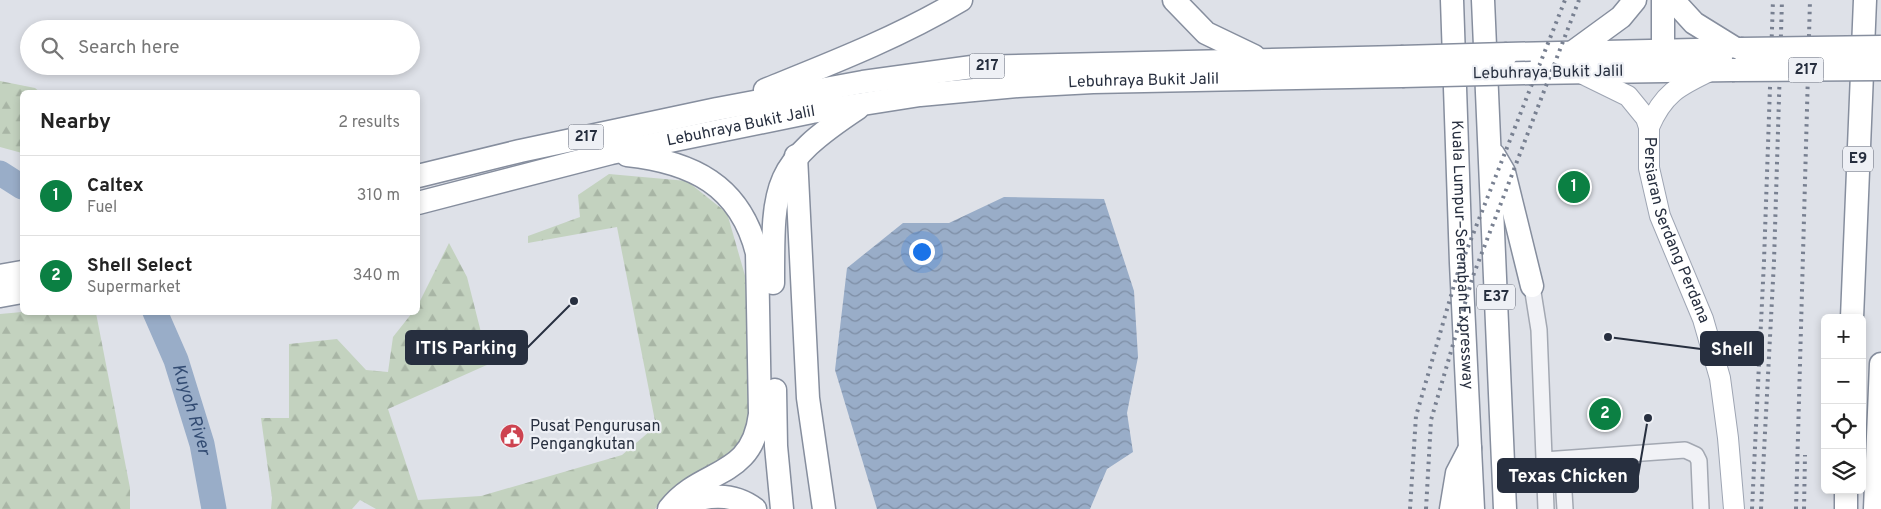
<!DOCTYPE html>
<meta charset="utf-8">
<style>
:root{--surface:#fff;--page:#f2f2f2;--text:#222;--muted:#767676;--line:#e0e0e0;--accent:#0b8043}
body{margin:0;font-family:Overpass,sans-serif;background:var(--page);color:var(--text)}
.controls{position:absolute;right:15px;bottom:15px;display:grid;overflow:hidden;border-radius:8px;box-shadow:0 2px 8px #0003}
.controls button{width:45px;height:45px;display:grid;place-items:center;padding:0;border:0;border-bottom:1px solid var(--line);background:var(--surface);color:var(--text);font:25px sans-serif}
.you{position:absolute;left:921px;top:251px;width:18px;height:18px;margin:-12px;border:4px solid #fff;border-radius:50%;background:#1a73e8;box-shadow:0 0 0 8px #1a73e833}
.badge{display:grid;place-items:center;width:32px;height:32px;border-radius:50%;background:var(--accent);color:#fff;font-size:16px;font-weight:700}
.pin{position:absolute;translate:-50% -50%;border:2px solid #fff;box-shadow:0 1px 5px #0006}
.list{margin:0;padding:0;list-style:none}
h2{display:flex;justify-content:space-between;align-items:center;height:65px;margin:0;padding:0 20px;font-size:21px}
h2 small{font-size:16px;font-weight:400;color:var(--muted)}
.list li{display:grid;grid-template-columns:32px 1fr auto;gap:15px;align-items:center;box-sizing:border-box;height:80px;padding:0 20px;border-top:1px solid var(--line)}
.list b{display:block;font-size:19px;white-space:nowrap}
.list p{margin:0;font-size:16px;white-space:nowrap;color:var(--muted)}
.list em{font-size:16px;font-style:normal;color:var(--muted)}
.icon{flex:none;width:28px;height:28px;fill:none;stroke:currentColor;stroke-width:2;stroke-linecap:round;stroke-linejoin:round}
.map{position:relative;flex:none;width:1881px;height:509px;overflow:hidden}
.search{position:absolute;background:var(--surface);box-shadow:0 2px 8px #0003;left:20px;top:20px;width:400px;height:55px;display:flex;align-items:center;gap:12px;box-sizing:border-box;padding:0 18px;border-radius:28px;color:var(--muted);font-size:19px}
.panel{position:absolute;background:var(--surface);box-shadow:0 2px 8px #0003;left:20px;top:90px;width:400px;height:225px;border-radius:8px}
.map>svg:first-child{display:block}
.forest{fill:url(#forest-firs)}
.water{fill:url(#water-waves)}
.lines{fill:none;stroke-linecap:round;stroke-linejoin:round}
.river{stroke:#99adc8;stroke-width:25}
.minor-casing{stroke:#a3a8b2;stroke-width:18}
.major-casing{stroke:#9ea5b3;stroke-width:22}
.highway-casing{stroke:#868e9e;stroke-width:25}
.minor{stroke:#f1f2f6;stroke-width:15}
.major{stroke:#fff;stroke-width:20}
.highway{stroke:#fff;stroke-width:22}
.rail{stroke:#788091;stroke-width:4;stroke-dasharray:2.5 5;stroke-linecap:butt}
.highway-bridge-casing{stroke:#868e9e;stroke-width:25;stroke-linecap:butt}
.highway-bridge{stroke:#fff;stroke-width:22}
.labels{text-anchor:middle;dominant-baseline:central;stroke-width:4.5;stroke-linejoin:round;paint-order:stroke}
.shield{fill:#eef0f5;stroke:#636976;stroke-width:1}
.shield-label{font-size:15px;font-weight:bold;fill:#272f3f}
.street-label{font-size:16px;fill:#272f3f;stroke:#eef0f5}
.poi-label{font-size:16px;fill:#272f3f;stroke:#eef0f5;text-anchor:start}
.water-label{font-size:18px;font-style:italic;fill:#324b72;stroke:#eef0f5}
.leader{fill:none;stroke:#272f3f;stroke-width:2}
.callout-dot{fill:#272f3f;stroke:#eef0f5;stroke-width:2}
.callout{fill:#272f3f;stroke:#272f3f;stroke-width:2}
.callout-label{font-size:18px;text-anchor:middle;font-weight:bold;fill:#fff}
</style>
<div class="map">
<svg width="1881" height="509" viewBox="0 0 1881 509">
<defs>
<pattern id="forest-firs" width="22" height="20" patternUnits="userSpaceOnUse" patternTransform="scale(1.25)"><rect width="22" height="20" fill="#c3d2bf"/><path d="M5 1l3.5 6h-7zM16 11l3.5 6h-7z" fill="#a8b5a5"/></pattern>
<pattern id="water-waves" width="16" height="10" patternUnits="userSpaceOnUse" patternTransform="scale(1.25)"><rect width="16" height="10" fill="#99adc8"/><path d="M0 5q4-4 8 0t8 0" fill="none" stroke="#7d8da4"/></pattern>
</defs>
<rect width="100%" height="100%" fill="#dee1e8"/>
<path class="forest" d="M0,81L35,88L40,92H22V153L0,147Z
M609,174L687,181L727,213L746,279L750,430L729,460L674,488L655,509H376L360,500L352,509H271L272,498L261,418H289V344L337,339L366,370L388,372L393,337L412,313L418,312V305L449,243L467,277L489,364L388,409L418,500L481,496L622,455L656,426L617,227L528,243V236L580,217L578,195Z
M22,312L96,313L130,488V509H0V314Z"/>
<path class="water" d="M1004,197L1104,199L1134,291L1138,357L1127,413L1133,452L1107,469L1090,509H877L835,370L847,268L903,223H949Z"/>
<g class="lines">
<g class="river">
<path d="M0,173L22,187"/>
<path id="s1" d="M155,312L176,360L202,444L214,509"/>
</g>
<defs>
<path id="minor" d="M1532,286L1539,330L1546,509
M1562,459L1565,509
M1544,460L1685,450L1696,455L1699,461L1701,509"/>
<g id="major">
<path id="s2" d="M1581,73L1628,96L1646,118L1649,127V168L1660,216L1703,319L1720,378L1728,438L1734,509"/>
<path d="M1649,127C1663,94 1678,86 1710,71"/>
</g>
<g id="highway">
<path d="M1174,0L1206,33L1254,56"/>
<path id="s3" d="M1452,0L1461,263L1473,509"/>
<path d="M1483,0L1505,509"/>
<path d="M1663,0V64"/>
<path d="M1673,0L1694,23L1736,49"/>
<path d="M1573,52L1621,17L1635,0"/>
<path d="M1507,54L1741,49"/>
<path d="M1531,73L1732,70"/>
<path d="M765,90C832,63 899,37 961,0"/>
<path d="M627,155C692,162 740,185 757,253L760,414C752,480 702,467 669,509"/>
<path d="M1494,155L1504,172L1532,286"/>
<path d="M796,156L808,398L824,509"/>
<path d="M418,176L520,151L717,109L863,82L972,67L1401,57"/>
<path id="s4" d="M418,203L611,153L812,112L920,95L1018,86L1093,82L1402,76"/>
<path d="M0,276L22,272"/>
<path d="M773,283C773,183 772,165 858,108"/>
<path d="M0,296L22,292"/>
<path d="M1852,318L1865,0"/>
<path d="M775,390L776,446L782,509"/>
<path d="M682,507C704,493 734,493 755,509"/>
<path d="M1451,509L1457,473L1470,448"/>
<path d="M1846,509V490"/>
<path d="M1875,509L1881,364"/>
</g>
</defs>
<use href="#minor" class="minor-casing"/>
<use href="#major" class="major-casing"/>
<use href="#highway" class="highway-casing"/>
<use href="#minor" class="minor"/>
<use href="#major" class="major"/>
<use href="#highway" class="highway"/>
<path class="rail" d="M1410,509L1416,416L1457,275L1565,0
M1426,509L1431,420L1473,276L1579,0
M1752,509L1764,261L1773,0
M1761,509L1774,261L1782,0
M1796,509L1810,0
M1804,509L1805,455"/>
<defs>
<path id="highway-bridge" d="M1741,49L1881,47
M1401,57L1507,54
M1732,70L1881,69
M1402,76L1531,73"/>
</defs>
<use href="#highway-bridge" class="highway-bridge-casing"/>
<use href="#highway-bridge" class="highway-bridge"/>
</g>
<defs>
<symbol id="civic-disc" viewBox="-11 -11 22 22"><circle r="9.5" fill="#cd4350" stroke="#eef0f5"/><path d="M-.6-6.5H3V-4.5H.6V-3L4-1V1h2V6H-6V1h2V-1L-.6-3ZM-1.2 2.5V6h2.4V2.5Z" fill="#fff"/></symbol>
</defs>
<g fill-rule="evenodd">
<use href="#civic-disc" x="498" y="422" width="28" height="28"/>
</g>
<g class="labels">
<g class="shield">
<rect x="969.5" y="53.5" width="35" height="25" rx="4"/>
<rect x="1788.5" y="57.5" width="35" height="25" rx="4"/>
<rect x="568.5" y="124.5" width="35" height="25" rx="4"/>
<rect x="1843" y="146.5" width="30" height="25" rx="4"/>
<rect x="1477" y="284.5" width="38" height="25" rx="4"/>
</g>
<g class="shield-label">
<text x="987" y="66">217</text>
<text x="1806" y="70">217</text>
<text x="586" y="137">217</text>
<text x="1858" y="159">E9</text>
<text x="1496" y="297">E37</text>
</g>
<g class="street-label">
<text transform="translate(1548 73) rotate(-1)">Lebuhraya Bukit Jalil</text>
<text stroke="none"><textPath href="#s4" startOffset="738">Lebuhraya Bukit Jalil</textPath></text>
<text stroke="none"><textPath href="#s4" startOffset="332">Lebuhraya Bukit Jalil</textPath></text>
<text stroke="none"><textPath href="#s2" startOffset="198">Persiaran Serdang Perdana</textPath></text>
<text stroke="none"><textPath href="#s3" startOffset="255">Kuala Lumpur–Seremban Expressway</textPath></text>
</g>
<g class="poi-label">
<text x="530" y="427">Pusat Pengurusan<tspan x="530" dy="18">Pengangkutan</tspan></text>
</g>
<g class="water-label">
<text stroke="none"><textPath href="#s1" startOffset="104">Kuyoh River</textPath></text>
</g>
</g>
<path class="leader" d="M574 301L527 348M1608 337L1701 349M1648 418L1638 476"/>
<g class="callout-dot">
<circle cx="574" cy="301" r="5"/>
<circle cx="1608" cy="337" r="5"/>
<circle cx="1648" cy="418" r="5"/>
</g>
<g class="callout">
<rect x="406" y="331" width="121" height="33" rx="5"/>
<rect x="1701" y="332" width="62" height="33" rx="5"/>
<rect x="1498" y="459" width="140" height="33" rx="5"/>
</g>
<g class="callout-label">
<text x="466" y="354">ITIS Parking</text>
<text x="1732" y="355">Shell</text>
<text x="1568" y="482">Texas Chicken</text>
</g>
</svg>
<div class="controls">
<button>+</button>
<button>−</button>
<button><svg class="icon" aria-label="locate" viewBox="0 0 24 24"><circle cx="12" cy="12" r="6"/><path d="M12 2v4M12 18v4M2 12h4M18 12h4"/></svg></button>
<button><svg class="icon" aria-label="layers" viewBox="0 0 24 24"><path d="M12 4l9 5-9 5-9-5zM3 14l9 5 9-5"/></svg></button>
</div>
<div class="you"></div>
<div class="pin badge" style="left:1574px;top:187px">1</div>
<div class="pin badge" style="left:1605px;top:414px">2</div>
<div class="search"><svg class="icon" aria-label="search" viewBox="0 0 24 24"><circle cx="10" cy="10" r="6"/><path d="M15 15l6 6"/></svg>Search here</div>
<section class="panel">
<h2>Nearby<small>2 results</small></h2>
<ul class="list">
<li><span class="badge">1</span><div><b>Caltex</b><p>Fuel</p></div><em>310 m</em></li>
<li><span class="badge">2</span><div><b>Shell Select</b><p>Supermarket</p></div><em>340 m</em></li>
</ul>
</section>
</div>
